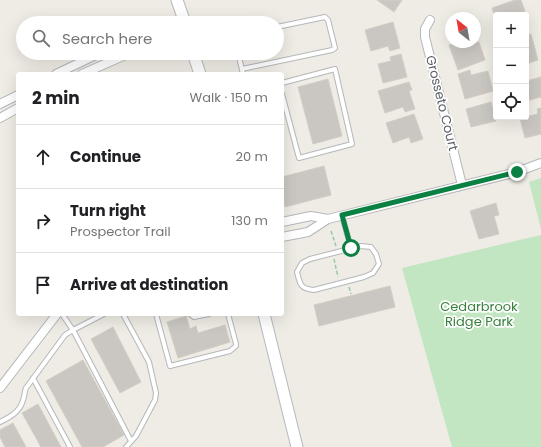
<!DOCTYPE html>
<meta charset="utf-8">
<style>
:root{--surface:#fff;--page:#f6f6f6;--text:#202124;--muted:#757577;--line:#e0e0e0}
body{margin:0;font-family:Poppins,sans-serif;background:var(--page);color:var(--text)}
.controls{position:absolute;right:12px;top:12px;display:grid;overflow:hidden;border-radius:4px;box-shadow:0 4px 16px #0002}
.controls button{width:36px;height:36px;display:grid;place-items:center;padding:0;border:0;border-bottom:1px solid var(--line);background:var(--surface);color:var(--text);font:20px sans-serif}
.compass{position:absolute;left:445px;top:12px;width:36px;height:36px;border-radius:50%;background:var(--surface);box-shadow:0 4px 16px #0002;rotate:329deg}
.stop{position:absolute;width:12px;height:12px;margin:-9px;border:3px solid #0b8043;border-radius:50%;background:#fff}
.stop.end{background:#0b8043;border-color:#fff;box-shadow:0 1px 4px #0008}
.list{margin:0;padding:0;list-style:none}
h2{display:flex;justify-content:space-between;align-items:center;height:52px;margin:0;padding:0 16px;font-size:17px}
h2 small{font-size:13px;font-weight:400;color:var(--muted)}
.list li{display:grid;grid-template-columns:26px 1fr auto;gap:12px;align-items:center;box-sizing:border-box;height:64px;padding:0 16px;border-top:1px solid var(--line)}
.list b{display:block;font-size:15px;white-space:nowrap}
.list p{margin:0;font-size:13px;white-space:nowrap;color:var(--muted)}
.list em{font-size:13px;font-style:normal;color:var(--muted)}
.icon{flex:none;width:22px;height:22px;fill:none;stroke:currentColor;stroke-width:2;stroke-linecap:round;stroke-linejoin:round}
.map{position:relative;flex:none;width:541px;height:447px;overflow:hidden}
.search{position:absolute;background:var(--surface);box-shadow:0 4px 16px #0002;left:16px;top:16px;width:268px;height:44px;display:flex;align-items:center;gap:10px;box-sizing:border-box;padding:0 14px;border-radius:22px;color:var(--muted);font-size:15px}
.panel{position:absolute;background:var(--surface);box-shadow:0 4px 16px #0002;left:16px;top:72px;width:268px;height:244px;border-radius:4px}
.map>svg:first-child{display:block}
.green{fill:#c2e5c2}
.building{fill:#cac7c2;stroke:#d3cec3}
.lines{fill:none;stroke-linecap:round;stroke-linejoin:round}
.service-casing{stroke:#b5b7bb;stroke-width:6}
.minor-casing{stroke:#b5b7bb;stroke-width:10}
.secondary-casing{stroke:#b6b9be;stroke-width:13}
.path{stroke:#9bc6a8;stroke-width:1.5;stroke-dasharray:4 2;stroke-linecap:butt}
.service{stroke:#fff;stroke-width:4}
.minor{stroke:#fff;stroke-width:8}
.secondary{stroke:#fff;stroke-width:11}
.route{stroke:#0b8043;stroke-width:5}
.labels{text-anchor:middle;dominant-baseline:central;stroke-width:3.5;stroke-linejoin:round;paint-order:stroke}
.street-label{font-size:13px;fill:#5c6064;stroke:#fff}
.park-label{font-size:13px;fill:#37813c;stroke:#fff}
</style>
<div class="map">
<svg width="541" height="447" viewBox="0 0 541 447">
<rect width="100%" height="100%" fill="#eeece4"/>
<path class="green" d="M541,178V229L529,182Z
M541,235V447H452L402,268Z"/>
<path class="building" d="M377,0H402L394,12Z
M515,0H521L529,23L526,24V15H496V21L492,8Z
M393,22L400,48L390,51L388,46L371,51L365,30Z
M531,34L538,60L526,64V36Z
M460,42L462,47L479,42L485,60L458,70L449,45Z
M401,54L407,77L383,83L378,64L391,61L390,57Z
M470,70L471,75L488,71L493,91L465,99L458,74Z
M541,77V97L526,101V81Z
M328,79L342,136L313,144L298,87Z
M409,82L412,90L409,91L415,109L405,112L403,107L385,113L378,91Z
M491,102L496,121L471,127L466,109Z
M541,108V134L525,138L520,118L538,114L537,109Z
M414,114L423,139L411,143L409,137L393,143L386,123Z
M324,166L331,195L285,207L282,195V177Z
M496,203L499,215L494,216L499,234L479,239L470,211Z
M390,286L395,307L319,326L314,305Z
M186,316L190,329L196,326L198,333L225,325L230,342L178,358L167,322Z
M113,327L141,382L120,393L91,339Z
M83,360L124,435L103,447H82L46,381Z
M38,404L61,447H41L22,413Z
M13,423L26,447H5L0,437V430Z"/>
<g class="lines">
<defs>
<path id="service" d="M238,53L243,74
M242,69L332,50L335,48L328,20L325,17L277,27
M282,83L335,69L352,144L299,158L282,94
M342,216L351,248
M361,246L371,247L376,254L379,264L373,273L364,277L314,290C300,289 300,284 297,272L302,263L310,259Z
M62,314L73,330L131,441
M123,314L149,362L156,393L155,400L136,436L126,447
M156,314L170,366L230,351L236,346V344L228,314
M190,314L194,317L209,314
M33,378L70,447
M0,422C10,417 20,412 23,400C25,396 24,392 26,388L65,335L73,330L104,314"/>
<path id="minor" d="M430,20L425,29V37L462,185
M56,74L100,53
M82,74L130,53
M0,104L18,95
M0,118L18,108
M282,222L311,216L328,219
M282,237L308,232L328,219L517,172L541,163
M0,388L57,314"/>
<path id="secondary" d="M177,0L185,23
M193,53L200,74
M264,314L297,447"/>
</defs>
<use href="#service" class="service-casing"/>
<use href="#minor" class="minor-casing"/>
<use href="#secondary" class="secondary-casing"/>
<path class="path" d="M331,231L336,246
M334,259L338,277
M349,287L351,294"/>
<use href="#service" class="service"/>
<use href="#minor" class="minor"/>
<use href="#secondary" class="secondary"/>
</g>
<g class="lines">
<path class="route" d="M351,248L342,215L517,172"/>
</g>
<g class="labels">
<g class="street-label">
<text transform="translate(442 103) rotate(76)">Grosseto Court</text>
</g>
<g class="park-label">
<text x="479" y="306">Cedarbrook<tspan x="479" dy="15">Ridge Park</tspan></text>
</g>
</g>
</svg>
<div class="controls">
<button>+</button>
<button>−</button>
<button><svg class="icon" aria-label="locate" viewBox="0 0 24 24"><circle cx="12" cy="12" r="6"/><path d="M12 2v4M12 18v4M2 12h4M18 12h4"/></svg></button>
</div>
<svg class="compass" viewBox="-18 -18 36 36"><path d="M0-13l5 13h-10z" fill="#e53935"/><path d="M0 13l5-13h-10z" fill="#757577"/></svg>
<div class="stop" style="left:351px;top:248px"></div>
<div class="stop end" style="left:517px;top:172px"></div>
<div class="search"><svg class="icon" aria-label="search" viewBox="0 0 24 24"><circle cx="10" cy="10" r="6"/><path d="M15 15l6 6"/></svg>Search here</div>
<section class="panel">
<h2>2 min<small>Walk · 150 m</small></h2>
<ul class="list">
<li><svg class="icon" aria-label="ahead" viewBox="0 0 24 24"><path d="M12 20V5M6 11l6-6 6 6"/></svg><div><b>Continue</b></div><em>20 m</em></li>
<li><svg class="icon" aria-label="right" viewBox="0 0 24 24"><path d="M7 20v-9h11M14 6l5 5-5 5"/></svg><div><b>Turn right</b><p>Prospector Trail</p></div><em>130 m</em></li>
<li><svg class="icon" aria-label="arrive" viewBox="0 0 24 24"><path d="M6 21V4h12l-3 4 3 4H6"/></svg><div><b>Arrive at destination</b></div></li>
</ul>
</section>
</div>
